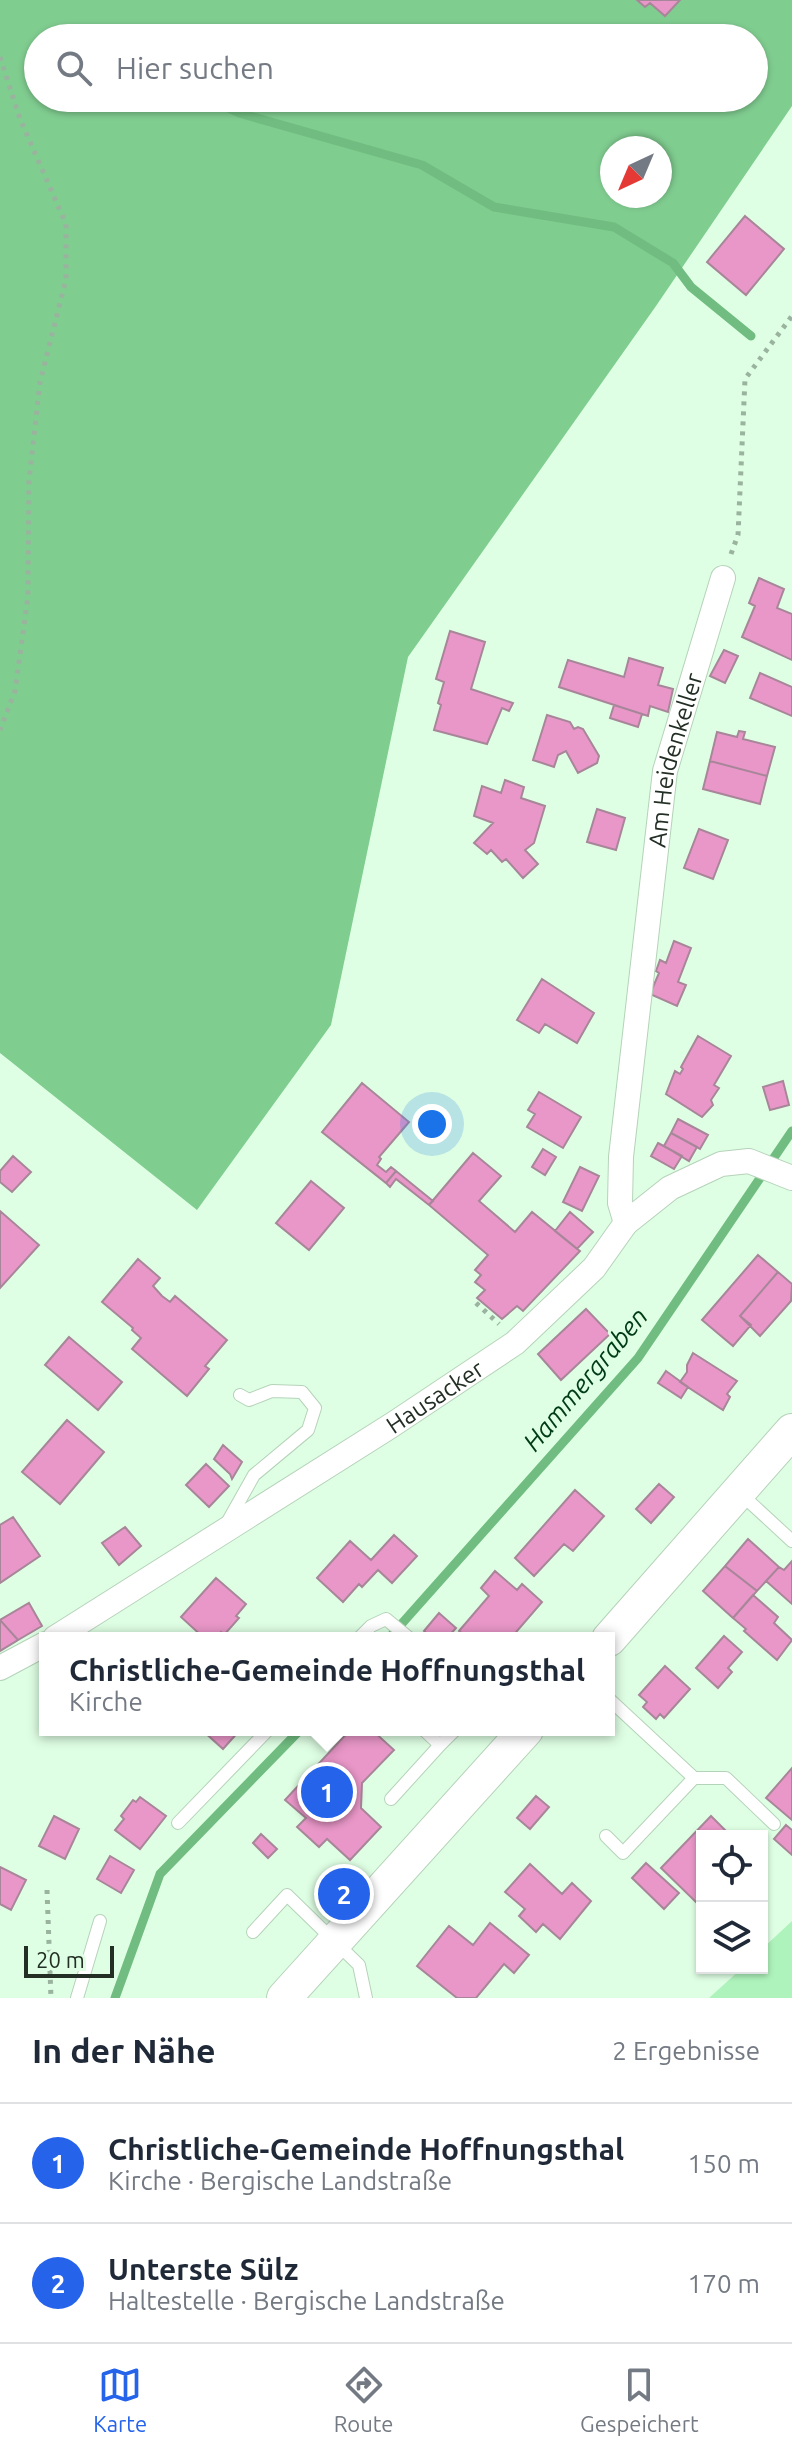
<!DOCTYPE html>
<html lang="de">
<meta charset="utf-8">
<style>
:root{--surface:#fff;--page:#f6f6f7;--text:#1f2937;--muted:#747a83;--line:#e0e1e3;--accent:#2563eb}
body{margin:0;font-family:Ubuntu,sans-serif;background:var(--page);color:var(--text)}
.controls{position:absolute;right:24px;bottom:24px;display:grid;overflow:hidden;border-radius:0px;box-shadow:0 2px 6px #0004}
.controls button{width:72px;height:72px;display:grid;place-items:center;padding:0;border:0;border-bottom:2px solid var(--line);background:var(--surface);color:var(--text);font:40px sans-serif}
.compass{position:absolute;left:600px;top:136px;width:72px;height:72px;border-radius:50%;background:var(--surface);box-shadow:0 2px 6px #0004;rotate:224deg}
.scale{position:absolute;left:24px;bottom:20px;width:90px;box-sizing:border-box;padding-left:8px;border:4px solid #232f25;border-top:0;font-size:22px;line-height:28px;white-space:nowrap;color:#232f25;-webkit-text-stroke:6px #dfffe4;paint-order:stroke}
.you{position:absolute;left:432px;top:1124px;width:28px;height:28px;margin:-20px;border:6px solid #fff;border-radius:50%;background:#1a73e8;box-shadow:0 0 0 12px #1a73e833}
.badge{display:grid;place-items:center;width:52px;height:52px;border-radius:50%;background:var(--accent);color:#fff;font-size:26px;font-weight:700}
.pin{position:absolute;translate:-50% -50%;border:4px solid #fff;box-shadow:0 2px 8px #0006}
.popup{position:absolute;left:39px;top:1632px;width:576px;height:104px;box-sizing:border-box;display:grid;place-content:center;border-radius:0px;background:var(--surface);filter:drop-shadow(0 2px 6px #0005);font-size:26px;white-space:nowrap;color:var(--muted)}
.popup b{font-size:30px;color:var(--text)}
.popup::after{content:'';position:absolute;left:50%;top:100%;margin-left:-16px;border:16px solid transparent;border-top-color:var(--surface)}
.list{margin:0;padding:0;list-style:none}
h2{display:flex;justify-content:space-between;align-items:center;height:104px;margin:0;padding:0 32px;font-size:34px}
h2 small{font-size:26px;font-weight:400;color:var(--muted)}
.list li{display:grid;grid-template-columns:52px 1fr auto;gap:24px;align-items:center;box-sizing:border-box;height:120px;padding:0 32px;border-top:2px solid var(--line)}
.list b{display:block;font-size:30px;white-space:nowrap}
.list p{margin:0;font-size:26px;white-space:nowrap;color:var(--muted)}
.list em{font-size:26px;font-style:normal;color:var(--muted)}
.icon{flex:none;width:44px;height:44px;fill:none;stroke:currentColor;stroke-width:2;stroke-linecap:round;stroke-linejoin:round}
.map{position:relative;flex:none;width:792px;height:1998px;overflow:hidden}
.search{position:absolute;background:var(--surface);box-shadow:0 2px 6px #0004;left:24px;right:24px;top:24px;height:88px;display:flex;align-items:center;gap:20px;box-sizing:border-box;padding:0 28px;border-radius:44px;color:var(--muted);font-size:30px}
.sheet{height:344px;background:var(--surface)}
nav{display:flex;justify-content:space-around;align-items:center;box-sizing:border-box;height:112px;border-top:2px solid var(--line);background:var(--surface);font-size:22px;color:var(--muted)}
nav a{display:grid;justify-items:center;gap:4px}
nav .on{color:var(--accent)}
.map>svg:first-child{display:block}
.green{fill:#aff3bc}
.forest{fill:#80cd90;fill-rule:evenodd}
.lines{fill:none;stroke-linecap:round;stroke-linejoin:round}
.stream{stroke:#71bd81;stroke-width:9}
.building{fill:#e997c8;stroke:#a88699;stroke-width:2}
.lane-casing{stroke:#b5d3b9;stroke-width:14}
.street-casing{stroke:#b5d3b9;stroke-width:26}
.secondary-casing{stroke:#b5d3b9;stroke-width:36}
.path{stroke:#9ab39e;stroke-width:5;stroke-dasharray:4 6;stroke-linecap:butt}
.lane{stroke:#fff;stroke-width:12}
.street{stroke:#fff;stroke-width:24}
.secondary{stroke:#fff;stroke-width:34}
.labels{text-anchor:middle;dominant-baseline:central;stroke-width:6;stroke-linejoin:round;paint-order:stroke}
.street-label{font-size:24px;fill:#232f25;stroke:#dfffe4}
.water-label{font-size:26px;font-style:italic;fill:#003c15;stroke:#dfffe4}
</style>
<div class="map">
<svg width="792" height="1998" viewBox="0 0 792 1998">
<rect width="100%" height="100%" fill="#dfffe4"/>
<path class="green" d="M792,1921V1998H709L742,1968H762V1949Z"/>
<path class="forest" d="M0,0H792V106L656,306L408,657L331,1025L197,1210L0,1053ZM38,38H754V98H38ZM612,148H660V196H612Z"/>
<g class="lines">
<path class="stream" d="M206,98L239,113L422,165L494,207L614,227L673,263L691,287L751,336
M389,1638L638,1358L792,1131
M115,1998L160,1874L300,1730"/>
</g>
<path class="building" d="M637,0H680L665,16L650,3L645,7Z
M745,216L784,249L746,295L707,262Z
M759,578L784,589L777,608L792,614V660L742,637L755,606L749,603Z
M450,631L485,642L471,689L513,703L509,711L502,708L487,744L434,730L441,705L438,703L444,682L436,679Z
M724,650L738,656L725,683L710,676Z
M629,658L663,668L658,685L673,689L668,712L650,706L648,716L559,687L568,660L624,677Z
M760,673L792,687V716L750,698Z
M614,705L642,714L638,727L610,718Z
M547,715L570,722L574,729L578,727L583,729L599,756L597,763L578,773L566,751L558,755L554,767L533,760Z
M739,731L745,732L743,739L775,747L767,776L710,761L717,732L737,737Z
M710,761L767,776L760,804L703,789Z
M505,780L524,787L521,798L545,806L534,843L525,850L538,864L523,878L506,859L502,862L491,850L487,854L474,843L493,823L474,816L482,786L501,793Z
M597,809L625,818L616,850L587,842Z
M699,829L728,840L713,879L684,868Z
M674,941L691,948L678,982L686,985L677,1006L650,994L659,973L656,971L660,960L666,963Z
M542,979L594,1013L577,1043L545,1024L539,1033L517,1020Z
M698,1036L731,1056L714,1085L719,1088L711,1100L713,1105L702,1117L666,1094L675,1071L680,1074L683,1069L681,1067Z
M783,1081L789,1105L770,1110L763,1087Z
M362,1083L409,1122L379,1157L381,1159L377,1165L386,1172L391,1167L396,1171L386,1183L322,1132Z
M539,1092L581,1117L563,1148L527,1127L535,1114L528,1110Z
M678,1119L708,1135L700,1149L671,1133Z
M671,1133L697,1147L689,1161L664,1146Z
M658,1143L682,1156L674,1169L651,1156Z
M543,1149L556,1157L545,1175L532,1167Z
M473,1153L501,1176L479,1201L515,1232L532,1212L580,1251L523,1311L517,1306L502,1319L477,1298L485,1290L475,1282L481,1275L475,1270L488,1255L429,1205Z
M13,1156L31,1172L12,1192L0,1182V1171Z
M580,1167L599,1176L582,1211L563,1202Z
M396,1171L433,1201L429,1205L396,1179L390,1187L386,1183Z
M311,1181L344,1208L309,1250L276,1223Z
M0,1211L39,1245L0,1288Z
M570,1212L593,1232L577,1249L555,1231Z
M758,1255L778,1272L740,1316L751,1325L733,1346L702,1320Z
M138,1259L160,1278L153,1286L162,1296L170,1302L175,1296L227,1340L205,1366L209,1369L187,1396L132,1349L141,1338L132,1330L133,1328L102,1302Z
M778,1272L792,1284L791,1301L760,1336L740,1316Z
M586,1309L610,1334L561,1380L538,1354Z
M69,1337L122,1382L98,1410L45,1365Z
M693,1353L737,1381L727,1394L730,1397L723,1410L680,1382L687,1372V1365Z
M666,1371L688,1387L681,1398L658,1383Z
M67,1420L104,1452L60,1504L22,1472Z
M223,1445L242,1462L232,1479L230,1474L214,1459Z
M206,1464L229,1486L209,1507L186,1485Z
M659,1484L674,1497L651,1523L636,1509Z
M575,1490L604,1516L573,1551L564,1544L534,1576L515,1558Z
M13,1517L40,1556L0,1583V1525Z
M125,1527L141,1546L119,1565L102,1543Z
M394,1535L417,1556L392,1583L378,1570L362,1587L359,1584L343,1602L317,1578L350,1541L371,1560Z
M748,1539L779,1567L757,1591L725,1566Z
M792,1561V1604L766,1581L779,1567L784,1570Z
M725,1566L757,1591L733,1618L703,1591Z
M495,1571L517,1590L522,1584L542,1602L511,1638H467L459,1631L489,1596L481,1588Z
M216,1578L246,1604L236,1616L239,1618L224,1635L221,1632L216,1638H204L181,1617Z
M753,1595L778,1617L774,1623L792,1640L777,1660L744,1631L746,1629L733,1618Z
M29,1603L42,1626L18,1640L0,1620Z
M439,1613L456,1628L447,1638H432L424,1631Z
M0,1620L18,1640L0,1651Z
M724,1636L742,1652L728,1668L732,1672L718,1688L696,1668Z
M665,1666L690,1689L664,1718L660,1714L656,1719L643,1707L647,1702L639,1695Z
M202,1730H240L223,1749Z
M350,1730H372L394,1750L362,1783L361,1808L381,1827L350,1860L327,1839L319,1847L297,1827L306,1818L285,1800Z
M792,1768V1820L766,1798Z
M536,1796L549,1807L530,1829L517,1818Z
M140,1797L166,1816L140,1849L115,1830L124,1819L121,1816L133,1800L136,1802Z
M54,1816L79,1829L65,1859L39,1846Z
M711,1816L731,1836H702V1908L661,1868Z
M786,1825L792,1830V1855L774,1839Z
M261,1834L277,1849L268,1858L253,1843Z
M110,1856L134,1870L121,1893L97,1879Z
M646,1863L679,1893L664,1909L632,1878Z
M530,1864L562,1894L572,1883L591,1901L560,1939L543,1924L536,1932L519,1916L525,1909L505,1892Z
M0,1867L26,1880L11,1910L0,1904Z
M490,1923L529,1955L514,1973L504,1964L476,1998H457L417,1966L449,1926L473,1945Z"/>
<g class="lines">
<defs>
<path id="lane" d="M741,1494L792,1541
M227,1523L254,1475L308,1430L315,1408L302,1392L272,1391L249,1400L240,1395
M359,1638L371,1626L386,1619L409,1638
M609,1699L694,1778H726L774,1824
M424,1730L440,1745L455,1730
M391,1799L440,1745
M178,1823L268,1730
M606,1836L623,1853L694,1778
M253,1932L287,1895L359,1965L366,1998
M77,1998L100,1921"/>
<g id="street">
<path id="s1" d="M626,1223L620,1203L621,1157L665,771L723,578"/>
<path id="s2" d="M55,1638L392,1425L515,1343L594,1268L626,1223L670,1188L721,1164L749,1161L792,1178"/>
<path d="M0,1668L45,1644"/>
</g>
<path id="secondary" d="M609,1639L792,1431
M284,1998L526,1730"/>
</defs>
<use href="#lane" class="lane-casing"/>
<use href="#street" class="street-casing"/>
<use href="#secondary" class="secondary-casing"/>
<path class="path" d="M0,57L20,119L66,224V279L40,382L29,480L28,596L15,691L0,730
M731,554L738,535L745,379L792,316
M476,1303L499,1324
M47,1890L51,1998"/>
<use href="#lane" class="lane"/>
<use href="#street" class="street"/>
<use href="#secondary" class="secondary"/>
</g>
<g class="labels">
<g class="street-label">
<text stroke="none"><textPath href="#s1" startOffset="468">Am Heidenkeller</textPath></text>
<text stroke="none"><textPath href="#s2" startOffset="450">Hausacker</textPath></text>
</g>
<g class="water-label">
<text transform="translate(585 1379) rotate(-50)">Hammergraben</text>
</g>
</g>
</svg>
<div class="controls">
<button><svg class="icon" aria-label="locate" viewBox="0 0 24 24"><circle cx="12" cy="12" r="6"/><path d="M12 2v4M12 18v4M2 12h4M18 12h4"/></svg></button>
<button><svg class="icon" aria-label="layers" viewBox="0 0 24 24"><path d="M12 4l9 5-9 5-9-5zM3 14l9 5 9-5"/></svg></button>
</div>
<svg class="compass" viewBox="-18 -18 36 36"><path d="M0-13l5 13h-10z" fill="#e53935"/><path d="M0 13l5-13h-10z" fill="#747a83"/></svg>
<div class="scale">20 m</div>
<div class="you"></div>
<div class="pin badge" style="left:327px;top:1792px">1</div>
<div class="popup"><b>Christliche-Gemeinde Hoffnungsthal</b>Kirche</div>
<div class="pin badge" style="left:344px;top:1894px">2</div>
<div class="search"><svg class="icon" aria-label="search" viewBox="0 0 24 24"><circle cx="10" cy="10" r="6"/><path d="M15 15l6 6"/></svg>Hier suchen</div>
</div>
<section class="sheet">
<h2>In der Nähe<small>2 Ergebnisse</small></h2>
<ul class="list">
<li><span class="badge">1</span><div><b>Christliche-Gemeinde Hoffnungsthal</b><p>Kirche · Bergische Landstraße</p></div><em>150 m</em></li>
<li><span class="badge">2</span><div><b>Unterste Sülz</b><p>Haltestelle · Bergische Landstraße</p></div><em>170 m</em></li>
</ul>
</section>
<nav>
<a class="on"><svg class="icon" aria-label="map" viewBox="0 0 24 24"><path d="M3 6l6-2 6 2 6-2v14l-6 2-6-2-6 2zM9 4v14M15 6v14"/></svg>Karte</a>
<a><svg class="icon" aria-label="directions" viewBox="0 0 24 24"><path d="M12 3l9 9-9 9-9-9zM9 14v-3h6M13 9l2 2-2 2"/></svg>Route</a>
<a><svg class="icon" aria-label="saved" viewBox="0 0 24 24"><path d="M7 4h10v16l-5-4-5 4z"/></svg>Gespeichert</a>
</nav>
